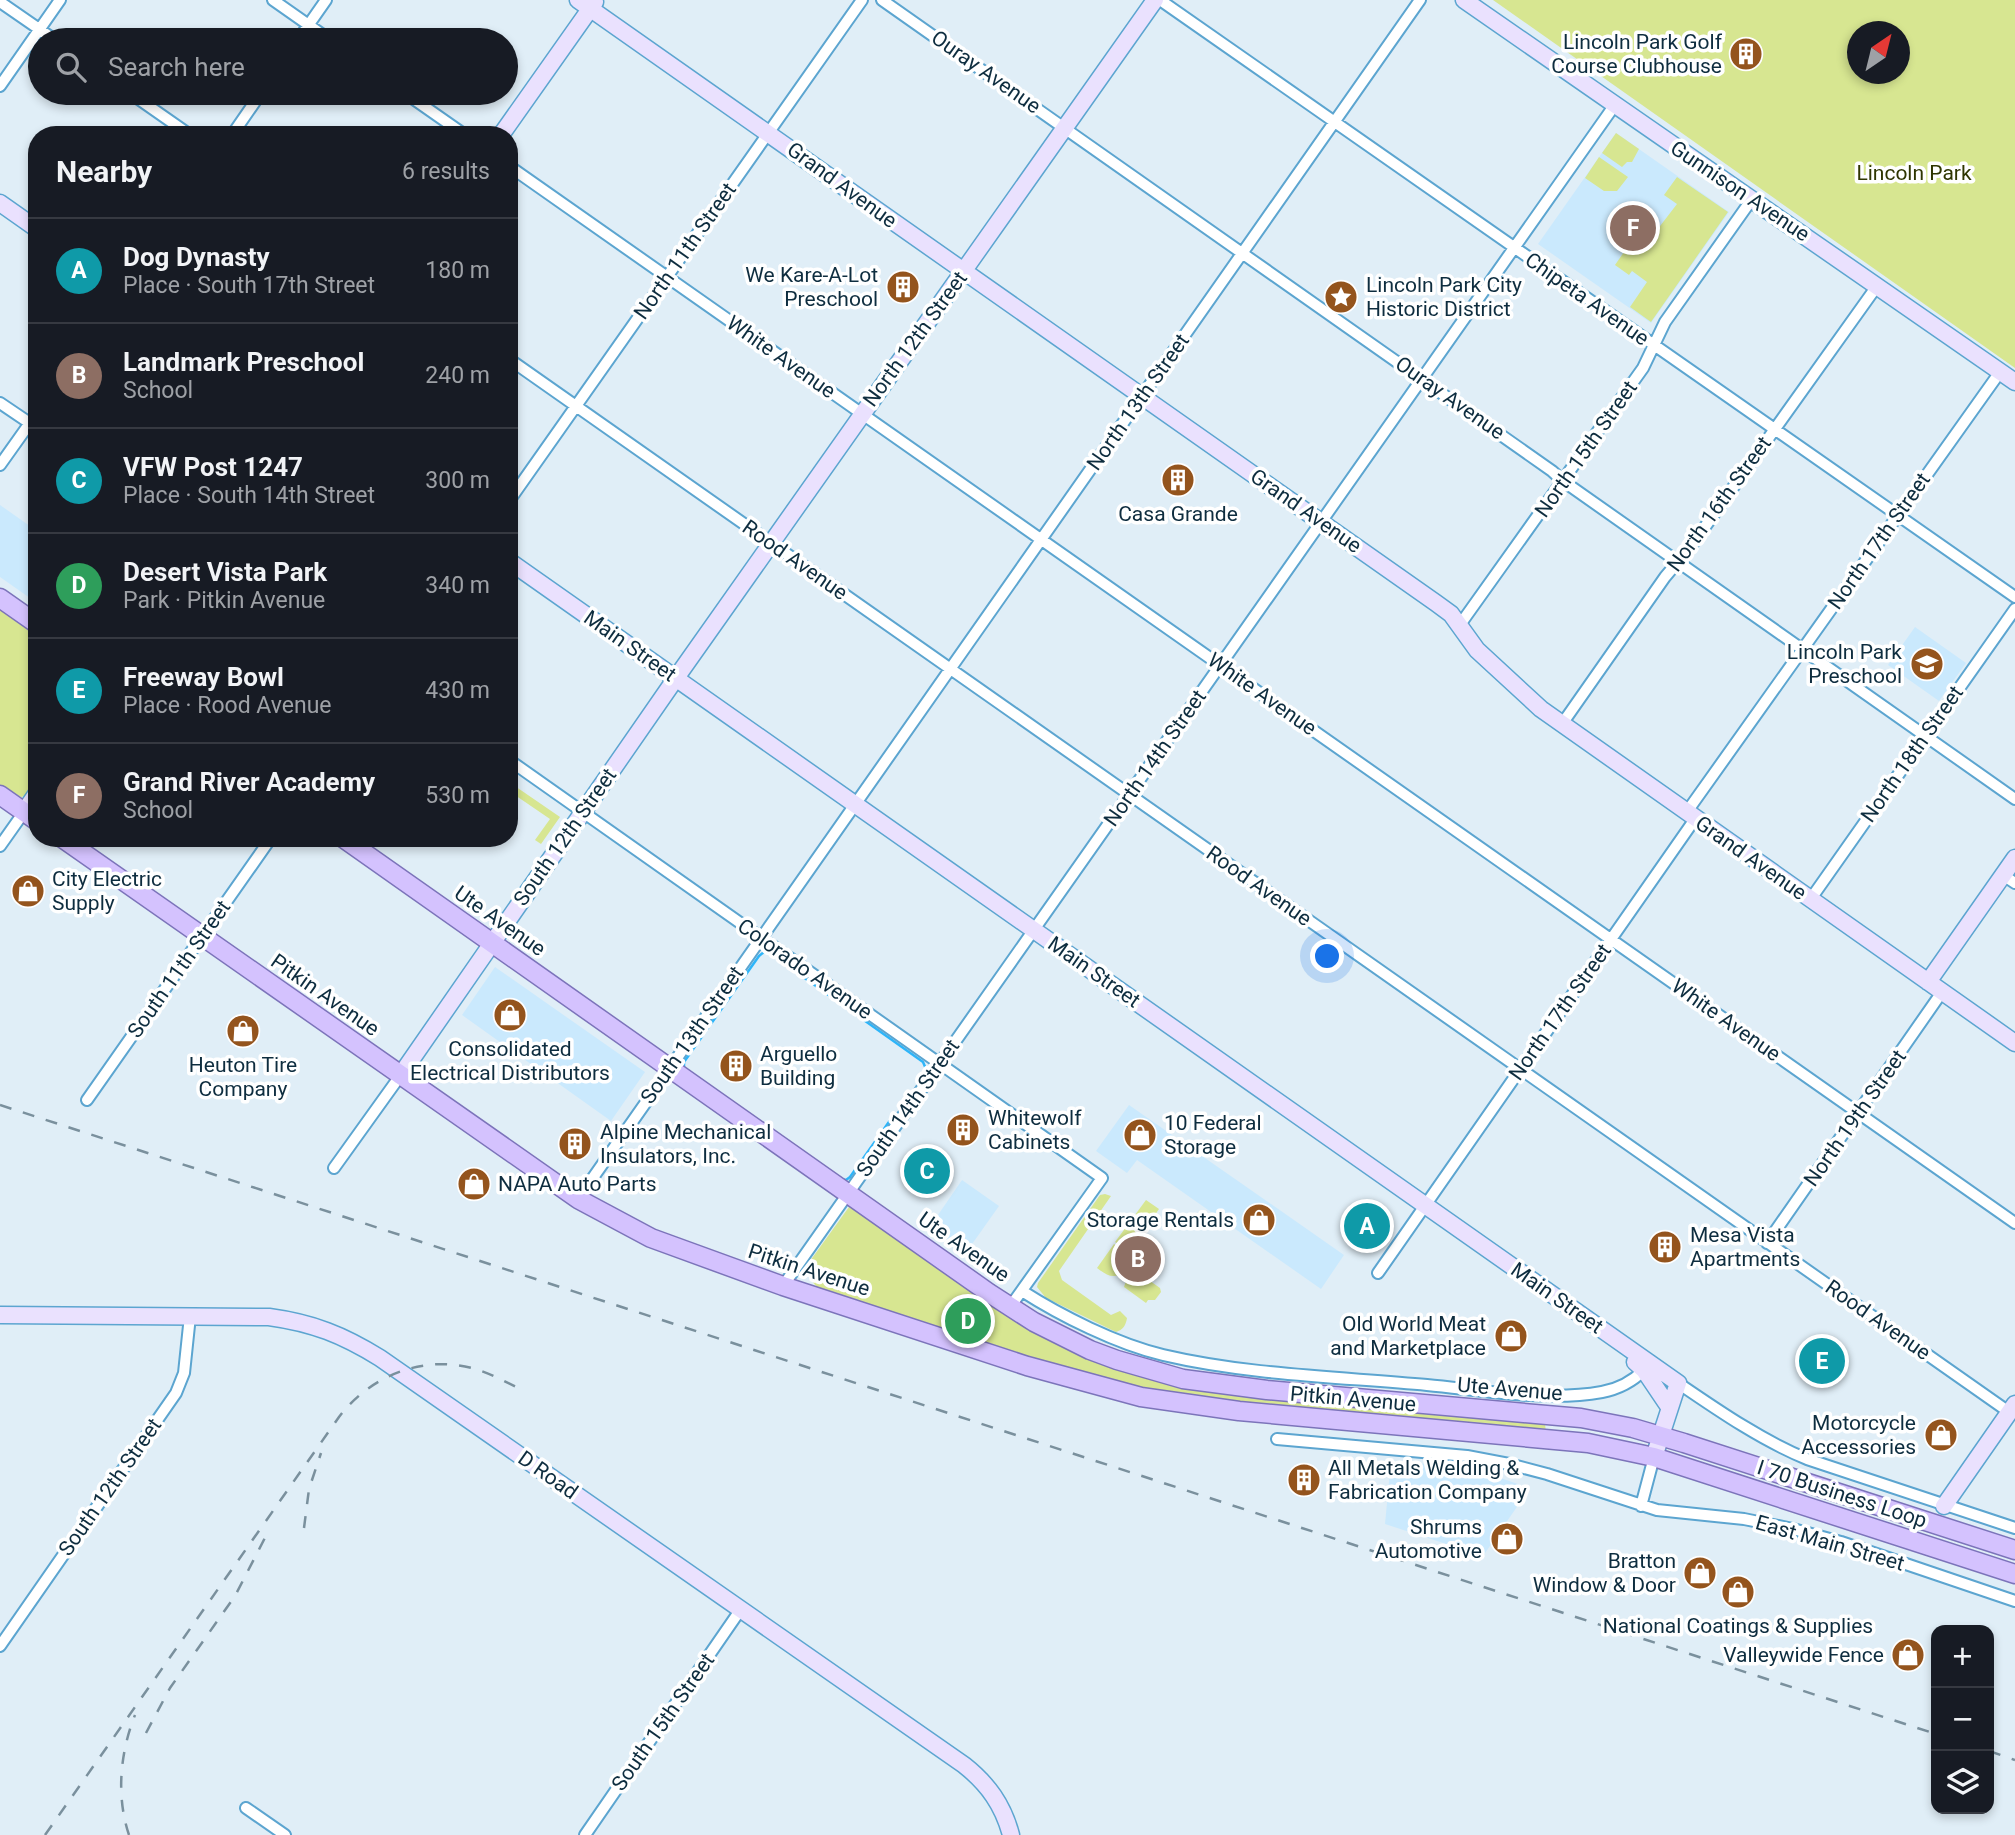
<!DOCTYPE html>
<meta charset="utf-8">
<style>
:root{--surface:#171b24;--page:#20242c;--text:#f1f3f6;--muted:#9ea1a6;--line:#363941;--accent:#c7ab94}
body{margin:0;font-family:Roboto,sans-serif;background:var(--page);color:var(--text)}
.controls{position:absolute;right:21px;bottom:21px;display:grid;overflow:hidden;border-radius:14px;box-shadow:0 4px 10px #0003}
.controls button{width:63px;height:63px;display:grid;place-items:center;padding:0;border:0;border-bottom:2px solid var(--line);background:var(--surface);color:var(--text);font:35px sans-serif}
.compass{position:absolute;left:1847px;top:21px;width:63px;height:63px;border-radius:50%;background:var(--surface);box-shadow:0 4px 10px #0003;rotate:35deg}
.you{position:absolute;left:1328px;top:957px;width:24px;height:24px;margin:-18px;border:5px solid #fff;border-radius:50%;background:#1a73e8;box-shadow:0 0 0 10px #1a73e833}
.badge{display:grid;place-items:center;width:46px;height:46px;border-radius:50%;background:var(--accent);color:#fff;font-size:23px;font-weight:700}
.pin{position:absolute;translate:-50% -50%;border:4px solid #fff;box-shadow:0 2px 7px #0006}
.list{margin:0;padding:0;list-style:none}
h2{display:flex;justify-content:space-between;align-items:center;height:91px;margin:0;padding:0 28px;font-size:30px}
h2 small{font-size:23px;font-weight:400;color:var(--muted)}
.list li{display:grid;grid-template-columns:46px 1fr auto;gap:21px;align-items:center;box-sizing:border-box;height:105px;padding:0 28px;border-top:2px solid var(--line)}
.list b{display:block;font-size:26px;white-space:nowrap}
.list p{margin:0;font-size:23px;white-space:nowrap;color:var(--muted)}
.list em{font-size:23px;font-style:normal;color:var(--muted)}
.icon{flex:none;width:38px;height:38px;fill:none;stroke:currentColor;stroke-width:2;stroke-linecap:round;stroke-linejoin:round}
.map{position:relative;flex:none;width:2015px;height:1835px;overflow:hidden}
.search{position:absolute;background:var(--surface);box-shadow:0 4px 10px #0003;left:28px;top:28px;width:490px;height:77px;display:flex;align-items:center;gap:18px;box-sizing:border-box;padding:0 24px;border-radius:38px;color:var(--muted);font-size:26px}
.panel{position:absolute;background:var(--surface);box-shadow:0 4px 10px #0003;left:28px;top:126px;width:490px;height:721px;border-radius:28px}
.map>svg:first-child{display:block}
.built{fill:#cae9fd}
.green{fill:#d7e691;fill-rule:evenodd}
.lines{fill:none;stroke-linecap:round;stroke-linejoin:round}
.stream{stroke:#2eb5f9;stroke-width:2.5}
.street-casing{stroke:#5ca5d0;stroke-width:14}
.secondary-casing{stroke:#5ca5d0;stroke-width:19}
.primary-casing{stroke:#7c74ba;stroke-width:21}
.street{stroke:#fff;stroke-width:10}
.secondary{stroke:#eae1fe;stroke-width:16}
.primary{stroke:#d4c2fe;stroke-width:18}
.rail{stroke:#7a909d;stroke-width:2.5;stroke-dasharray:12 12;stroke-linecap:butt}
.labels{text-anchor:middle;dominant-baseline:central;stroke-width:7;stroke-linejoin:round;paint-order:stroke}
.poi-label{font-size:21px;fill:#0e2d3f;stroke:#fff;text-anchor:end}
.street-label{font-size:21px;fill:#0e2d3f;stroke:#fff}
.park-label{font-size:21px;fill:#2f3602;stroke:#fff}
</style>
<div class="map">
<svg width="2015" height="1835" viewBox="0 0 2015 1835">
<rect width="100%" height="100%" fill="#e0eef7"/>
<path class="built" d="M1616,133L1729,212L1651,323L1538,244Z
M0,505L37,531V603L0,577Z
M1915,627L1966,663L1939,701L1888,665Z
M495,967L645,1072L611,1121L462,1015Z
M1129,1105L1344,1255L1321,1289L1137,1160L1127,1173L1096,1151Z
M962,1180L999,1206L965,1254L929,1228Z
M1391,1461L1471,1468L1530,1488L1483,1556L1385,1524Z"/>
<path class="green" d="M1493,0H2015V368ZM1857,32H1899V74H1857Z
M1616,133L1639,149L1632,162H1627L1622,167L1602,153Z
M1599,157L1628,177L1617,191H1604L1585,178Z
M1677,177L1728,212L1651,322L1630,307L1647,282L1632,271L1629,275L1615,265L1633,239H1636L1647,224L1657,230L1677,204L1664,195Z
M0,608L37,634V779L25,796L21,797L0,785Z
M509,782L560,817L541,844L535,840L550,819L509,791Z
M1105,1194L1111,1196L1059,1271L1062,1280L1111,1315L1120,1311L1127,1318C1126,1325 1123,1330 1116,1332L1046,1298L1037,1287L1038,1283L1100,1195Z
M1146,1200L1159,1209L1129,1252L1115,1242Z
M849,1207L854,1208L1076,1352L1133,1374L1189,1389L1227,1395L1545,1424L1546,1432L1289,1410L1144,1390L1034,1359L821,1290C810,1282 807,1273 810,1261Z
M1114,1244L1127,1254L1122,1261L1127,1269C1115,1280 1109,1277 1097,1268Z
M1137,1276H1143L1160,1288L1161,1292L1155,1300H1148L1146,1303L1124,1287L1126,1281Z"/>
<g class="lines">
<path class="stream" d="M684,1068V1062L759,956L764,952H768L923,1062L926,1069L923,1074
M841,1179L846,1180L850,1177L891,1119"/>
<defs>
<path id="street" d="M273,0L330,40
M882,0L1552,471L1563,481L2015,799
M1160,0L2015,597
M0,2L55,40
M298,40L326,0
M0,86L60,0
M130,93L190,135
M405,93L465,135
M232,135L261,93
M509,166L2015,1223
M509,359L2009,1412
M0,403L37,428
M0,465L37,413
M509,501L862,0
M1459,626L1643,368L1665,322L1752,199
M1562,724L1665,577L1692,545L1877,286
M509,760L1102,1178L1010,1307
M1686,813L2000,372
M0,846L24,812
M2003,875L2015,883
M1810,900L2015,609
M87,1100L271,838
M334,1168L400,1076
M578,1199L1420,0
M1767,1243L1942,992
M1378,1273L1695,819
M783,1286L1614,106
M1022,1291C1061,1316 1117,1344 1163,1355C1248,1375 1340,1377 1427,1385C1482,1390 1547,1402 1602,1392C1618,1389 1633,1381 1644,1370
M1678,1383C1719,1411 1761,1440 1807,1459L2015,1528
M1277,1439L1467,1456L1509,1464L1547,1474L1657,1510L1744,1519L1793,1529L1841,1542L2015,1601
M1641,1506L1654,1457
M0,1646L176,1393L184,1373L190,1316
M246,1808L285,1835
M585,1835L741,1609"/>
<path id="secondary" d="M578,0L1436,603L1451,614L1477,650L1541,709L2015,1043
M1464,0L2015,382
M501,135L595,2
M0,203L37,229
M509,561L1678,1383L1654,1457
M24,812L37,793
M1928,982L2015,858
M400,1076L676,678L1155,0
M0,1315L269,1317C313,1323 343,1335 380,1358L964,1765C988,1784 1003,1805 1011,1835
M1635,1362L1644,1370L1669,1407
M1944,1506L2015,1404"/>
<path id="primary" d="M0,598L37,624
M0,795L37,821
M62,838L578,1199L651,1238L783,1286L1027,1366L1141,1397L1239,1411L1588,1443L1654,1457L2015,1574
M343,838L989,1293L1034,1322L1090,1350L1117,1360L1183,1379L1267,1390L1581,1418L1633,1428L1684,1443L2015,1550"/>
</defs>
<use href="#street" class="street-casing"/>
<use href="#secondary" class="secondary-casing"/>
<use href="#primary" class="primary-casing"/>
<use href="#street" class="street"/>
<use href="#secondary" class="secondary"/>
<use href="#primary" class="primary"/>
<path class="rail" d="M0,1105L1936,1734
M304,1528L309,1489L321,1453
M146,1733L170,1688L235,1596L269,1530
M1989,1751L2015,1760
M45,1835L339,1417C370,1376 422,1355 472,1368C490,1373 506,1382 522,1390
M129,1835C116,1796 120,1753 135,1715"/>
</g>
<defs>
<symbol id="building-disc" viewBox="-11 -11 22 22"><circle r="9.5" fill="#94541d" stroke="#fff"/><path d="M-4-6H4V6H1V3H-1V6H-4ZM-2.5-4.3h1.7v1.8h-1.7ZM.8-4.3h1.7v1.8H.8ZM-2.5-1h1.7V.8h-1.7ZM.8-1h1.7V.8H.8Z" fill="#fff"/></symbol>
<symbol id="sight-disc" viewBox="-11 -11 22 22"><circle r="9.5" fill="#94541d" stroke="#fff"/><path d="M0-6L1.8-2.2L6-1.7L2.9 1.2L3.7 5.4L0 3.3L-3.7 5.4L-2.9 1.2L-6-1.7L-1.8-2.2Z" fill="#fff"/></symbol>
<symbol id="school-disc" viewBox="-11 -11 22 22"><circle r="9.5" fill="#94541d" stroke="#fff"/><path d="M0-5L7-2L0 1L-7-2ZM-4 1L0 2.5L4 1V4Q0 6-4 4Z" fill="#fff"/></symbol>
<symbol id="shop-disc" viewBox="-11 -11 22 22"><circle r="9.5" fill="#94541d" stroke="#fff"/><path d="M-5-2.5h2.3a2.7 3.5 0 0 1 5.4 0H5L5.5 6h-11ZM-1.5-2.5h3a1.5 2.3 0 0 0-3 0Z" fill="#fff"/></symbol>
</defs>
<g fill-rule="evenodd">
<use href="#building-disc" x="1727" y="35" width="38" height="38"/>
<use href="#building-disc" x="884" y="268" width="38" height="38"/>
<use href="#sight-disc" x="1322" y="278" width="38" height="38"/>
<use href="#building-disc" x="1159" y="461" width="38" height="38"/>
<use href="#school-disc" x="1908" y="645" width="38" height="38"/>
<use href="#shop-disc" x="9" y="872" width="38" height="38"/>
<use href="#shop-disc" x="491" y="996" width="38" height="38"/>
<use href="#shop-disc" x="224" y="1012" width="38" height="38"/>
<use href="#building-disc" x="717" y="1047" width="38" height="38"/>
<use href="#building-disc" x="944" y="1111" width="38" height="38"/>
<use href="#shop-disc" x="1121" y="1116" width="38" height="38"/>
<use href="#building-disc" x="556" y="1125" width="38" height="38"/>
<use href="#shop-disc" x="455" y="1165" width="38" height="38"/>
<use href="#shop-disc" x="1240" y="1201" width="38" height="38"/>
<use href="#building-disc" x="1646" y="1228" width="38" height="38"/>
<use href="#shop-disc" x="1492" y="1317" width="38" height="38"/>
<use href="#shop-disc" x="1922" y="1416" width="38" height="38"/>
<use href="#building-disc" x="1285" y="1461" width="38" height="38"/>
<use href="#shop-disc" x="1488" y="1520" width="38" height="38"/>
<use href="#shop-disc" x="1681" y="1554" width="38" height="38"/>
<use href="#shop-disc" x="1719" y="1573" width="38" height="38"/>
<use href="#shop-disc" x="1889" y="1636" width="38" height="38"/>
</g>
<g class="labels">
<g class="poi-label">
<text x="1722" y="42">Lincoln Park Golf<tspan x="1722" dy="24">Course Clubhouse</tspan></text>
<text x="878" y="275">We Kare-A-Lot<tspan x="878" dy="24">Preschool</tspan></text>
<text x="1366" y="285" text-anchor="start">Lincoln Park City<tspan x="1366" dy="24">Historic District</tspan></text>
<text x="1178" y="514" text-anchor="middle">Casa Grande</text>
<text x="1902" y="652">Lincoln Park<tspan x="1902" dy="24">Preschool</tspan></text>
<text x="52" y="879" text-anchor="start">City Electric<tspan x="52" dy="24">Supply</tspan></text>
<text x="510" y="1049" text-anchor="middle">Consolidated<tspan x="510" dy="24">Electrical Distributors</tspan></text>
<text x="760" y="1054" text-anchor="start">Arguello<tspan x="760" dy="24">Building</tspan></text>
<text x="243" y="1065" text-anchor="middle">Heuton Tire<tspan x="243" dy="24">Company</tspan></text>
<text x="988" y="1118" text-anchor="start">Whitewolf<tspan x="988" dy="24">Cabinets</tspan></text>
<text x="1164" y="1123" text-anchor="start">10 Federal<tspan x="1164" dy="24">Storage</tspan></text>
<text x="600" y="1132" text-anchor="start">Alpine Mechanical<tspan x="600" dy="24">Insulators, Inc.</tspan></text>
<text x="498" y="1184" text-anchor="start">NAPA Auto Parts</text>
<text x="1234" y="1220">Storage Rentals</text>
<text x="1690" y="1235" text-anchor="start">Mesa Vista<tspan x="1690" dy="24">Apartments</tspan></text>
<text x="1486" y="1324">Old World Meat<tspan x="1486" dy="24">and Marketplace</tspan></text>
<text x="1916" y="1423">Motorcycle<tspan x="1916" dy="24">Accessories</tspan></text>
<text x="1328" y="1468" text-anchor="start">All Metals Welding &amp;<tspan x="1328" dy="24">Fabrication Company</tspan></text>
<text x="1482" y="1527">Shrums<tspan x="1482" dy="24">Automotive</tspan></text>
<text x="1676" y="1561">Bratton<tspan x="1676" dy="24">Window &amp; Door</tspan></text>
<text x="1738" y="1626" text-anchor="middle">National Coatings &amp; Supplies</text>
<text x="1884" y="1655">Valleywide Fence</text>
</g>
<g class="street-label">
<text transform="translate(986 72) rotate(35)">Ouray Avenue</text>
<text transform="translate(842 185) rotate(36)">Grand Avenue</text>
<text transform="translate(1740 191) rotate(34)">Gunnison Avenue</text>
<text transform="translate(685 251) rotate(-55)">North 11th Street</text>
<text transform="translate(1587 299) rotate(35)">Chipeta Avenue</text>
<text transform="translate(915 339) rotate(-54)">North 12th Street</text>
<text transform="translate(781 357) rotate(35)">White Avenue</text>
<text transform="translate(1450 398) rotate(35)">Ouray Avenue</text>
<text transform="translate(1138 402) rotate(-55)">North 13th Street</text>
<text transform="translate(1586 449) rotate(-55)">North 15th Street</text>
<text transform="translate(1719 504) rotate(-54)">North 16th Street</text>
<text transform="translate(1306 511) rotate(35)">Grand Avenue</text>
<text transform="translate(1879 541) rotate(-55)">North 17th Street</text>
<text transform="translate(795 560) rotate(35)">Rood Avenue</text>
<text transform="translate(630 646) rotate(35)">Main Street</text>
<text transform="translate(1262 694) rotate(35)">White Avenue</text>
<text transform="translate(1912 754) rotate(-55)">North 18th Street</text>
<text transform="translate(1155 758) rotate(-55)">North 14th Street</text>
<text transform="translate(565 837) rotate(-55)">South 12th Street</text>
<text transform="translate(1751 858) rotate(35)">Grand Avenue</text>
<text transform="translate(1259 886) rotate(35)">Rood Avenue</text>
<text transform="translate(500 921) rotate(35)">Ute Avenue</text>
<text transform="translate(179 969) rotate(-55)">South 11th Street</text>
<text transform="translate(805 969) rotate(35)">Colorado Avenue</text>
<text transform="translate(1094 972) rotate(35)">Main Street</text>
<text transform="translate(325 995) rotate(35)">Pitkin Avenue</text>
<text transform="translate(1560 1012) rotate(-55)">North 17th Street</text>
<text transform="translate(1726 1020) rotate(35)">White Avenue</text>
<text transform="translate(692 1035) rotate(-55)">South 13th Street</text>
<text transform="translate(908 1108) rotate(-55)">South 14th Street</text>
<text transform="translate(1855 1118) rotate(-55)">North 19th Street</text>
<text transform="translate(964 1247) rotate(35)">Ute Avenue</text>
<text transform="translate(809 1270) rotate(18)">Pitkin Avenue</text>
<text transform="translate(1557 1298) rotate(35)">Main Street</text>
<text transform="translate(1878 1320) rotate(35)">Rood Avenue</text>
<text transform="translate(1510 1389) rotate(5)">Ute Avenue</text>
<text transform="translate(1353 1399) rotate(5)">Pitkin Avenue</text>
<text transform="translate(548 1475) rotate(35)">D Road</text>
<text transform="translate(110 1487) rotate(-55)">South 12th Street</text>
<text transform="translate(1842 1494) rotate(18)">I 70 Business Loop</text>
<text transform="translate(1830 1543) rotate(16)">East Main Street</text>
<text transform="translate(663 1722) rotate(-55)">South 15th Street</text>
</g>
<g class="park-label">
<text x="1914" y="173">Lincoln Park</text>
</g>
</g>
</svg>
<div class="controls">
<button>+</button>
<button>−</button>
<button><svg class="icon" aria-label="layers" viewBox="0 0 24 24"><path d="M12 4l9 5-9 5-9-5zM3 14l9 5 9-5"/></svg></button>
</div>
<svg class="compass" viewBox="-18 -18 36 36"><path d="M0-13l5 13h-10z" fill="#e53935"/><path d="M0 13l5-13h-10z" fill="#9ea1a6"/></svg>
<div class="you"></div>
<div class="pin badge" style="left:1367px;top:1226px;background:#0f9aa8">A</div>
<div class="pin badge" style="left:1138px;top:1259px;background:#8d6e63">B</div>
<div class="pin badge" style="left:927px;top:1171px;background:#0f9aa8">C</div>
<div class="pin badge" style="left:968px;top:1321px;background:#2e9e5b">D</div>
<div class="pin badge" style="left:1822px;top:1361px;background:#0f9aa8">E</div>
<div class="pin badge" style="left:1633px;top:228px;background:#8d6e63">F</div>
<div class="search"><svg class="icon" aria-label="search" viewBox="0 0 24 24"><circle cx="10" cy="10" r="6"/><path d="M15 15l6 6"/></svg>Search here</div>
<section class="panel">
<h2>Nearby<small>6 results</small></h2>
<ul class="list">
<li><span class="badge" style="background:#0f9aa8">A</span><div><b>Dog Dynasty</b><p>Place · South 17th Street</p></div><em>180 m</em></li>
<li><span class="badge" style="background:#8d6e63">B</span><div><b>Landmark Preschool</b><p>School</p></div><em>240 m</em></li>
<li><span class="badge" style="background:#0f9aa8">C</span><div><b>VFW Post 1247</b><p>Place · South 14th Street</p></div><em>300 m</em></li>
<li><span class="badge" style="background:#2e9e5b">D</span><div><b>Desert Vista Park</b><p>Park · Pitkin Avenue</p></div><em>340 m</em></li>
<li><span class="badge" style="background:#0f9aa8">E</span><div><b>Freeway Bowl</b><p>Place · Rood Avenue</p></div><em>430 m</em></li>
<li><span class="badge" style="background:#8d6e63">F</span><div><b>Grand River Academy</b><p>School</p></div><em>530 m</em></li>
</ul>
</section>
</div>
